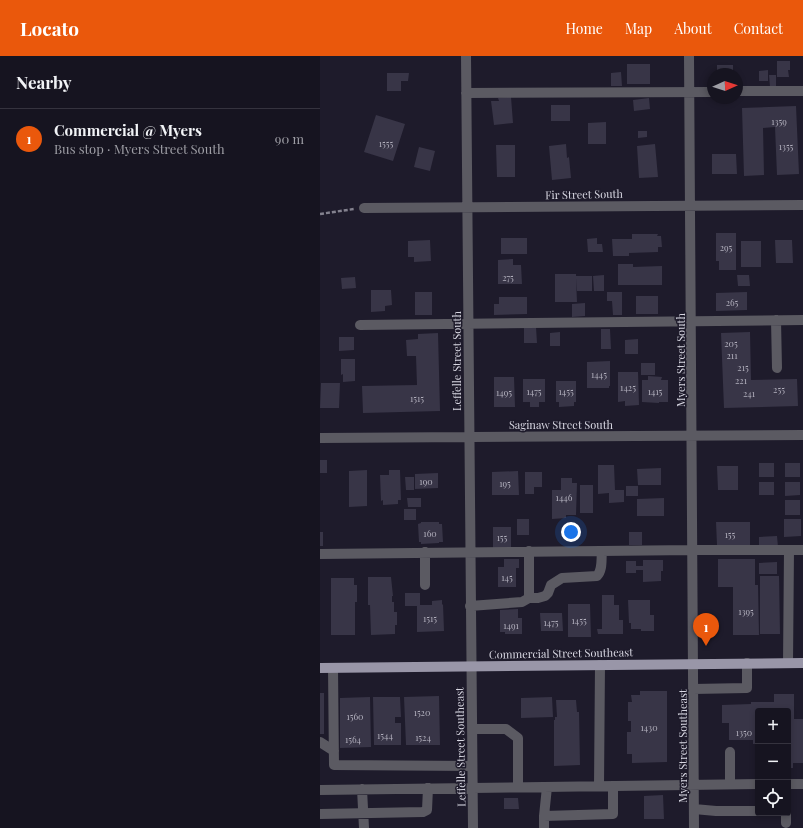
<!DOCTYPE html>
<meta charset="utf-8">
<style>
:root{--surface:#161420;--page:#23212d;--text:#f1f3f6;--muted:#9e9ea5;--line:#35333e;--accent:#ea580c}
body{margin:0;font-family:"Playfair Display",serif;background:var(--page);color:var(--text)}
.controls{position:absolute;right:12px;bottom:12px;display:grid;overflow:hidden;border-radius:4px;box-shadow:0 2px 6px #0003}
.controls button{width:36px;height:36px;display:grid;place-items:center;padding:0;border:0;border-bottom:1px solid var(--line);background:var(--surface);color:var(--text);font:20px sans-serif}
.compass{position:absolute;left:387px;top:12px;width:36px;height:36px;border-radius:50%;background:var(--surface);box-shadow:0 2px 6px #0003;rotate:87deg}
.you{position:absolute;left:251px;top:476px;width:14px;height:14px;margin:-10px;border:3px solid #fff;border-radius:50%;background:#1a73e8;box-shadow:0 0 0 6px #1a73e833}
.badge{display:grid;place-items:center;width:26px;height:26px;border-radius:50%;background:var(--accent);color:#fff;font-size:13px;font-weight:700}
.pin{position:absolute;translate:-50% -33px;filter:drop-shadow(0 1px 2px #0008)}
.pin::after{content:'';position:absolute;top:21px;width:14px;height:12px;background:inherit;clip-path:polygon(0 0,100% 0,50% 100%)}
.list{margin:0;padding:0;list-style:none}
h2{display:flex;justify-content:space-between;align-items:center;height:52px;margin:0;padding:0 16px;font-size:17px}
h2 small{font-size:13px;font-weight:400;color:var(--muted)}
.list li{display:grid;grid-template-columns:26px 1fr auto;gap:12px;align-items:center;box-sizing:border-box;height:60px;padding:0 16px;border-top:1px solid var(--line)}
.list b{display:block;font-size:15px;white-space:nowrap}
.list p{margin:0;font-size:13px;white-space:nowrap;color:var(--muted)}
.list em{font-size:13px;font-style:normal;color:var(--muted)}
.icon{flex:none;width:22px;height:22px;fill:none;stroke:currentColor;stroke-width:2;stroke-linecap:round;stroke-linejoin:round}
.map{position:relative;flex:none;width:483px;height:772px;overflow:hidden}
header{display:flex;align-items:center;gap:24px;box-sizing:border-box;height:56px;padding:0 20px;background:var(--accent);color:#fff}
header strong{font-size:19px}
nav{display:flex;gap:22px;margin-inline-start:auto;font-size:14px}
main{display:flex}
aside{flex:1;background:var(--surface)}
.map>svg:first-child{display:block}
.building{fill:#383547}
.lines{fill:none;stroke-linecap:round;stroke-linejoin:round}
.path{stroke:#83818e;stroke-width:2.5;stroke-dasharray:4 2;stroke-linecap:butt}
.minor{stroke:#5b5a62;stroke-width:10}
.major{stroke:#9996a8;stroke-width:10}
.labels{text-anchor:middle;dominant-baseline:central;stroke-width:3;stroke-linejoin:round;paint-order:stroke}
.number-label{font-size:9px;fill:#b1afbc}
.street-label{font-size:11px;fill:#d9d8e3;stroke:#1e1b2b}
</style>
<header>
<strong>Locato</strong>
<nav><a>Home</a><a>Map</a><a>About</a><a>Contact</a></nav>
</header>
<main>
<aside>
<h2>Nearby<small></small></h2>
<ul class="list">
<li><span class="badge">1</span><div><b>Commercial @ Myers</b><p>Bus stop · Myers Street South</p></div><em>90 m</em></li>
</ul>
</aside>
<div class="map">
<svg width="483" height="772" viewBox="0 0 483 772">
<rect width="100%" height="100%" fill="#1e1b2b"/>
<path class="building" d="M457,5H470V14H468L469,21H457Z
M307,8H330V28H307Z
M397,9H413V18H397Z
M448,14V25H439V15Z
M301,16L302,30H291V17Z
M67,17H89L88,25H81V35H67Z
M449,19H456V31H450Z
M191,41L193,67L174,69L171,45H179L178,42Z
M329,42L330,53L314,55L313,44Z
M231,49H250V65H231Z
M476,50L479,118L457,119L455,71L443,72L444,119L424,120L422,52Z
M56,59L85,68L73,105L44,96Z
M286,66V88H268V67Z
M318,75H327V81L318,82Z
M246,88L247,102L249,101L251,122L232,124L229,90Z
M335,88L338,121L319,122L317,90Z
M176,89H195V121H177Z
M99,91L115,95L110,115L94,111Z
M392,98H416L417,118H392Z
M396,177H416V214H399V205H396Z
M312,178H338L337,180H341L342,191H338V196L309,197V200H293L292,183H312Z
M181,182H207V198H181Z
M277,182V188H282L283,196H268L267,183Z
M110,184L111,205L94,206V201H88V185Z
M455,184H472L473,207H456Z
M421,185H441V211H421Z
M193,203V209H201L202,228H178V204Z
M298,208H313V211L342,210V229H298Z
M235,218H256V220H272V235H257L256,222L257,246H235Z
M284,219V235H274L273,220Z
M417,219H429L430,230H418Z
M35,221L36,232L22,233L21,222Z
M51,234H71L72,249L65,250V255L51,256Z
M95,236H112V259H95Z
M287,236H302V259H293L292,245H287Z
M427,236V254L396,255V237Z
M316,240H338V258H316Z
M179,241H207V258L174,259V248H179Z
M265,247V260L252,261V248Z
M204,271H216L217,287H204Z
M281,273H290L291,293H281Z
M240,276V290H230V277Z
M430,276L431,324L477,323L478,350L404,352L401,277Z
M118,277L120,355L43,357L42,330L97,329L96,300H87L86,284L98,283V278Z
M19,281H34V294L19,295Z
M318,283V298H305V284Z
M21,303H35V325L23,326V318L21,319Z
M290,305V330H289V332H267V306Z
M321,307H335V319H321Z
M298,316H318L319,349L305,350V345L298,346Z
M328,320L342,321L341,324H348V346H339V347L322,346V324H328Z
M174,321H194L195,351H174Z
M203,323H225V346H219V351H210V346H203Z
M236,325H256V346H254V350L239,351V346H236Z
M1,327H20L19,352H0Z
M0,404H7V417H0Z
M439,407H454V421H439Z
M465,407H480V421H465Z
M278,409H294L295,434H304V446L289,447V437L278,438Z
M397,410H418V434H398Z
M341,412V429H318L317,413Z
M47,414V450L29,451V415Z
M69,414H80L81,444H78V448L63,449V444L61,445L60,419H69Z
M198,415L199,439H172V416Z
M205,416H222V431H214V438H205Z
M118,417V432L95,433V418Z
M85,421H94V434H86Z
M241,422H252V427H257L256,459H246V462L232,463V434H241Z
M439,426H454V439H439Z
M465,426H480V439L465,440Z
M260,429H273V457H260Z
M306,430H318V440H306Z
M87,442H101V451H88Z
M344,442V460H317V443Z
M465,444H480V459H465Z
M84,453H96V464H84Z
M197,463H209V479H197Z
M464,463H481V480L464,481Z
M101,466H119V468H122L123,486H119V487L101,488V486H99L98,468L101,467Z
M396,466H430V489H397Z
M173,471H191V492H173Z
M0,476H3V490H0Z
M309,476H322V489H309Z
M457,480L458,491H439V481Z
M184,503H199V512H196V531H178V511H184Z
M398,503H435V529H438L439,579H413V531H398Z
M323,504H343V515H341V525L323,526V514H316V517H306V505H316V510H323Z
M457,506V518H439V507Z
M440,520H459L460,578H440Z
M48,521H71L73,540H72V546H74V556H77V569H75V578L51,579L50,549H48Z
M11,522H34V529H37V546H35V579H11Z
M85,537H100V549H112V545L122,544V549L123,548L124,575L97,576V550H85Z
M282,539H294V549H299V564H303V578H278L277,573H282Z
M308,544H330V559H334V575H321V573H311V567H309Z
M248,548H270L271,581H248Z
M198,553V562H202V578H185V576H180V554Z
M220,557H242L243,575H221Z
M320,635H347V706L312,707V698H307V676H311V665H308V646H312L311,639H320Z
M0,637H4V678H0Z
M454,638H474V663H483V707H473V712H468V655H438V688H433V684H409V667H402V649L431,648V646H454Z
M119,640L120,689H86L84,641Z
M50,641L51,691L20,692V642Z
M53,641H80L81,661H75V667H81V689H54Z
M232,641L233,661L201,662V642Z
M236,644H256L257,656H259L260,709L234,710V664H235V661H237Z
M343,739L344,763H324V740Z
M184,742H198L199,753H184Z"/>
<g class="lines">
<path class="path" d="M0,158L34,153"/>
<path class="minor" d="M146,0L153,772
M369,0L374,772
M417,35H483
M146,37L393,36
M44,152L483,149
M456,264L457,312
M40,269L483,264
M0,382L483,379
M209,495V542
M0,498L373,494H483
M105,529V496
M150,550L202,546L209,542H218L225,540L228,537L231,529L242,522L277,520C283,514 281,503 282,495
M468,607L469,494
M13,612L14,709L152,710
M373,633L427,632V607
M152,673H186L198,682V731
M0,686L14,695
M410,696V728
M468,728H483
M279,730L280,609
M42,733L44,772
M0,734L438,728
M374,753L396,755H438
M466,757V767
M0,758L103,756L107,754L108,732
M224,760L227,731
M224,772V760L293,758V730"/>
<path class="major" d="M0,612L483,607"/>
</g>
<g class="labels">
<g class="number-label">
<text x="459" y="65">1359</text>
<text x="66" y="87">1555</text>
<text x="466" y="90">1355</text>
<text x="406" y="191">295</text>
<text x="188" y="221">275</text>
<text x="412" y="246">265</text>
<text x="411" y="287">205</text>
<text x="412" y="299">211</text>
<text x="423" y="311">215</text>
<text x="279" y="318">1445</text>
<text x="421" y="324">221</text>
<text x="308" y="331">1425</text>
<text x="459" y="333">255</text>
<text x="214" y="335">1475</text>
<text x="246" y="335">1455</text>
<text x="335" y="335">1415</text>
<text x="184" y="336">1495</text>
<text x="429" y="337">241</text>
<text x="97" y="342">1515</text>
<text x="106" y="425">190</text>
<text x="185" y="427">195</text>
<text x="244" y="441">1446</text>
<text x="110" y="477">160</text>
<text x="410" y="478">155</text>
<text x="182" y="481">155</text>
<text x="187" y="521">145</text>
<text x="426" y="555">1395</text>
<text x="110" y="562">1515</text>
<text x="259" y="564">1455</text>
<text x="231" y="566">1475</text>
<text x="191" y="569">1491</text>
<text x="102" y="656">1520</text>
<text x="35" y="660">1560</text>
<text x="329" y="671">1430</text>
<text x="424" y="676">1350</text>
<text x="65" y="679">1544</text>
<text x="103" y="681">1524</text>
<text x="33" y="683">1564</text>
</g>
<g class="street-label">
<text transform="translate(264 138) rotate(-1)">Fir Street South</text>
<text transform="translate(360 304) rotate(-90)">Myers Street South</text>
<text transform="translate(136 305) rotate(-90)">Leffelle Street South</text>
<text x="241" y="368">Saginaw Street South</text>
<text transform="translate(241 597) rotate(-1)">Commercial Street Southeast</text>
<text transform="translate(362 690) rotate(-90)">Myers Street Southeast</text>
<text transform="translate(140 691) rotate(-91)">Leffelle Street Southeast</text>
</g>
</g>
</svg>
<div class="controls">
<button>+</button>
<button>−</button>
<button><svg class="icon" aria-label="locate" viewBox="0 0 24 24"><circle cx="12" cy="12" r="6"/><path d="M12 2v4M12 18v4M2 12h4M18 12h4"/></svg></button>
</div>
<svg class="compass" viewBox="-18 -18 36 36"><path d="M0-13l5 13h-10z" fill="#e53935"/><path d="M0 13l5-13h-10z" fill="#9e9ea5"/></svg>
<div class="you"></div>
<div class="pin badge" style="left:386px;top:590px">1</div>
</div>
</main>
